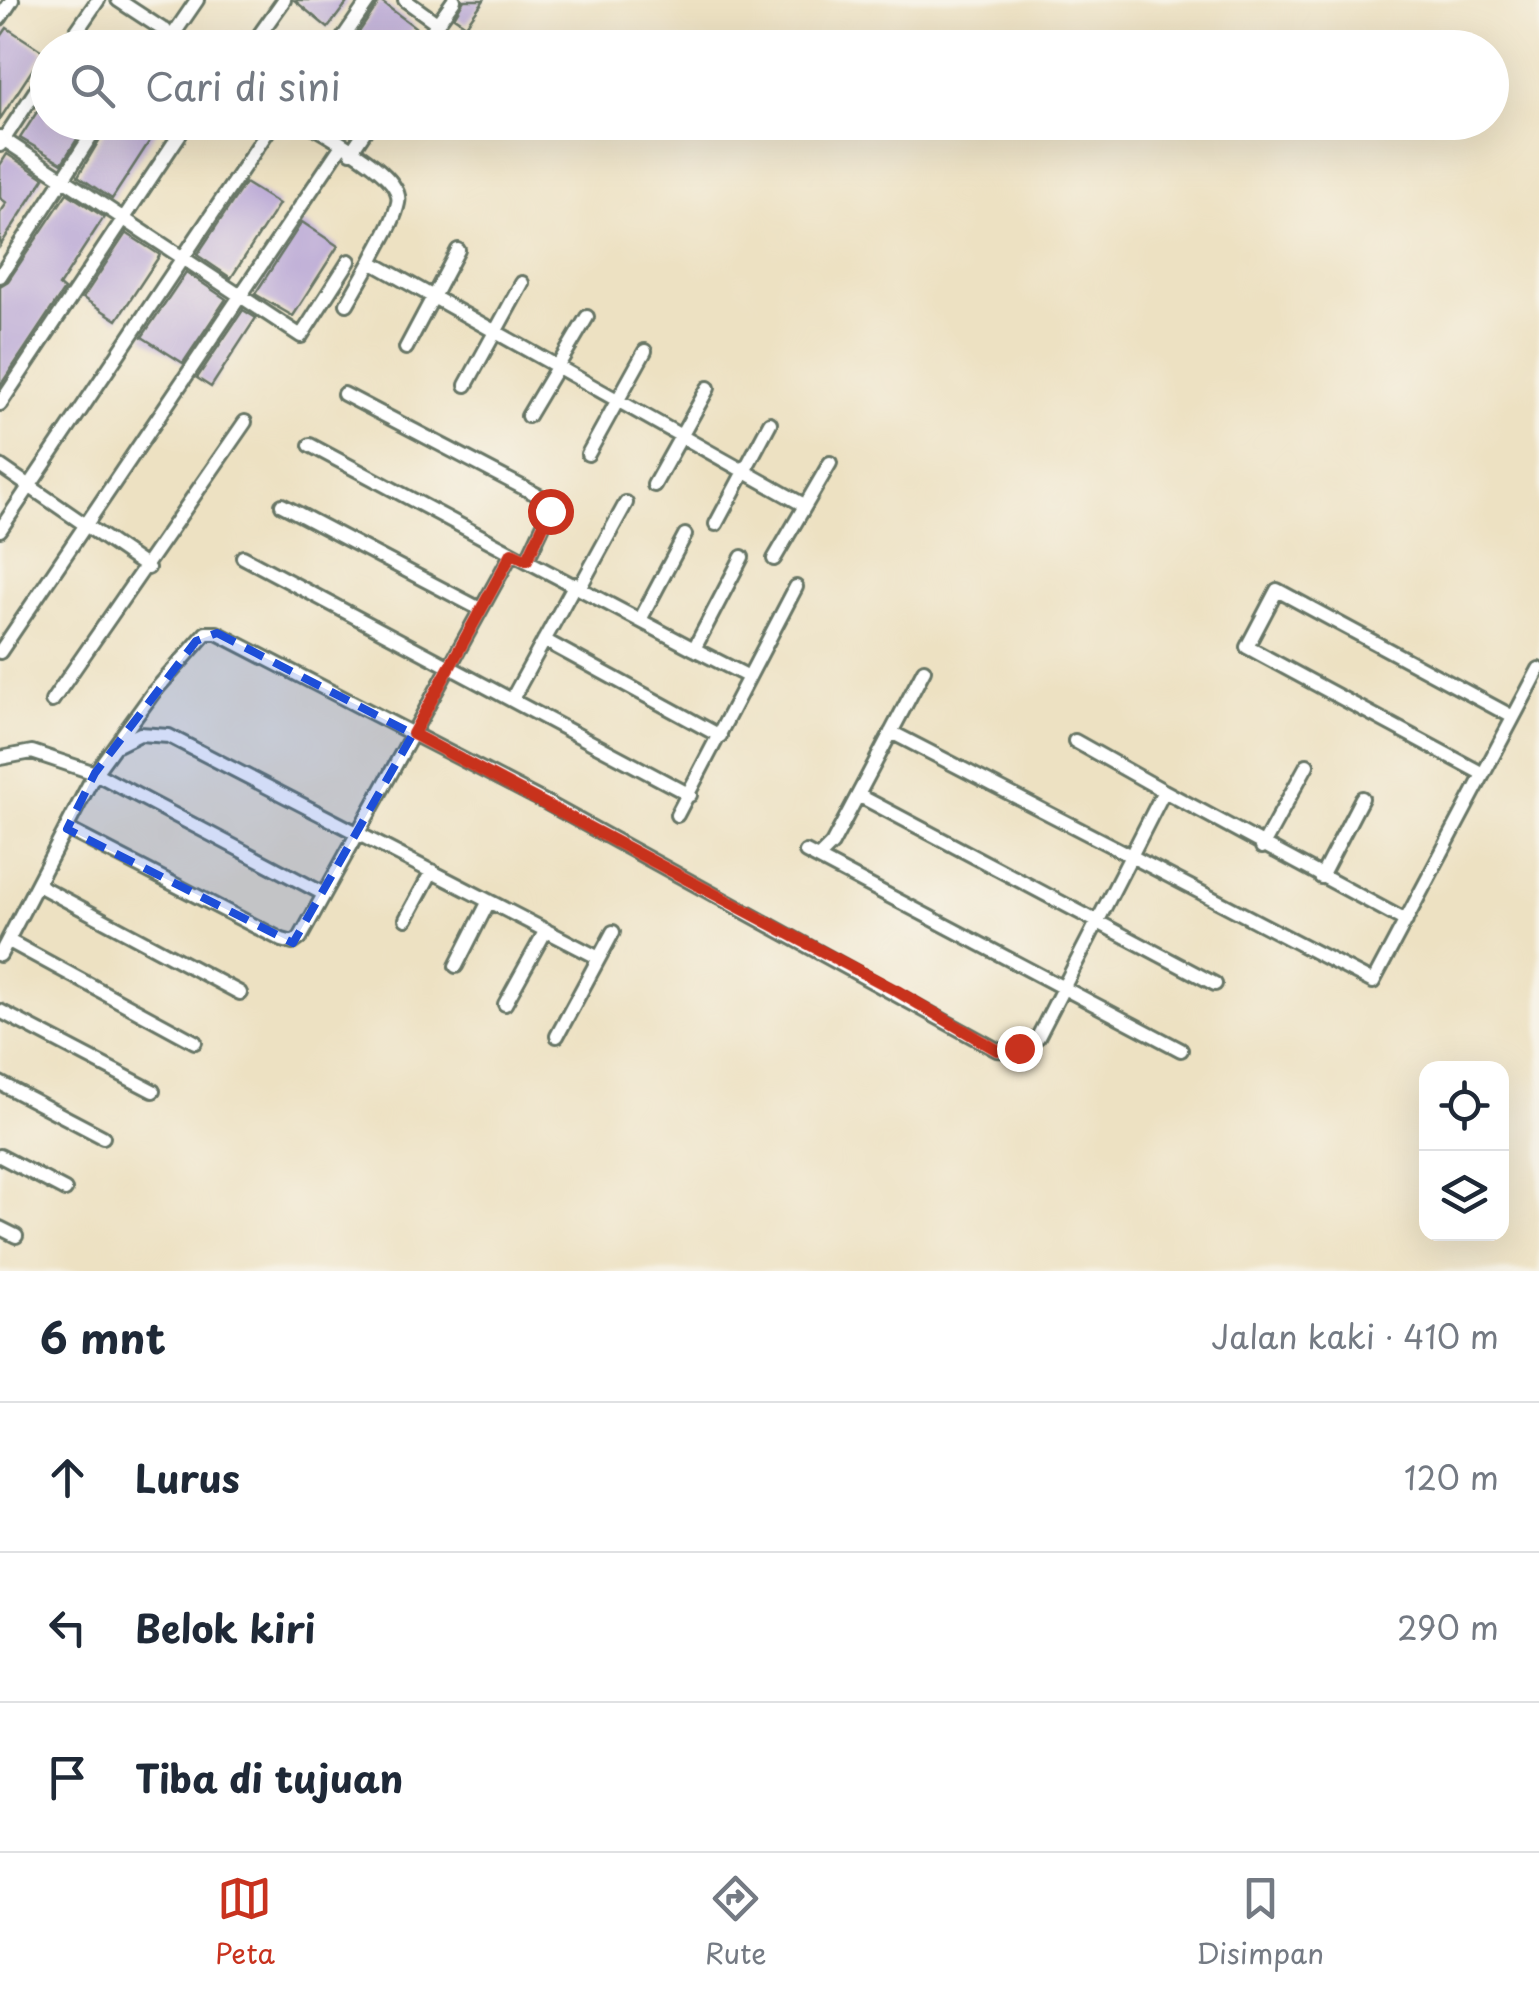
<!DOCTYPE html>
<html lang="id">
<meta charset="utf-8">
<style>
:root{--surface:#fff;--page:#f2f2f3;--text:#1f2937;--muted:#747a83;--line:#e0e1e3;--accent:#c8321e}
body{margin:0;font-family:"Playpen Sans",sans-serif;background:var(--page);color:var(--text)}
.controls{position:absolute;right:30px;bottom:30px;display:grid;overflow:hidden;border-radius:20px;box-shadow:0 10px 40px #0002}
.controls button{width:90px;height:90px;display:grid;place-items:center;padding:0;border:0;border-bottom:2px solid var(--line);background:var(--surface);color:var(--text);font:50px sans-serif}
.stop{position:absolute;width:30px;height:30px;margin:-22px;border:8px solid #c8321e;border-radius:50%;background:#fff}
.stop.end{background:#c8321e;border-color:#fff;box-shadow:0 2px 10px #0008}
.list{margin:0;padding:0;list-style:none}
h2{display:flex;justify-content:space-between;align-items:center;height:130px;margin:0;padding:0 40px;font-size:42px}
h2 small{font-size:32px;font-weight:400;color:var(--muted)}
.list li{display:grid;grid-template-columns:65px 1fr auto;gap:30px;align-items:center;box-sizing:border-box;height:150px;padding:0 40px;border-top:2px solid var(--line)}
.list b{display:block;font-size:38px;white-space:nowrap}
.list em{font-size:32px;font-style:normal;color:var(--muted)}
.icon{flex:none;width:55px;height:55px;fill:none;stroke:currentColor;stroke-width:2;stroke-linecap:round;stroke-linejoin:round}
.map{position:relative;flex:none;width:1539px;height:1271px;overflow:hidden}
.search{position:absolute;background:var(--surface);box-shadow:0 10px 40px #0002;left:30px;right:30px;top:30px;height:110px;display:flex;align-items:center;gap:25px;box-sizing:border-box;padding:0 35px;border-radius:55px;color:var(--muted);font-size:38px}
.sheet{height:580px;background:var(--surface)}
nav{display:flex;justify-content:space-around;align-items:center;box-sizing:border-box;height:140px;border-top:2px solid var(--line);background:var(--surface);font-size:28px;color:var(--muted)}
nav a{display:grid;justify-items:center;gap:5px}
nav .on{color:var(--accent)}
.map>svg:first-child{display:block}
.building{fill:#baa8d6}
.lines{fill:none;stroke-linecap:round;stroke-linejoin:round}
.minor-casing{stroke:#677666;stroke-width:18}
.minor{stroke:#fff;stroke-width:12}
.route{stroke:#c8321e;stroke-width:12}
.marked{fill:#1d4ed8;fill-opacity:0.2;stroke:#1d4ed8;stroke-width:8;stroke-dasharray:20 12;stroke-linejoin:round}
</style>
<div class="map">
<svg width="1539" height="1271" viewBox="0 0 1539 1271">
<rect width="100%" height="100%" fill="#f7f3e8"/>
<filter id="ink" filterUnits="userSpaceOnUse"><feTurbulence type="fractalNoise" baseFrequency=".01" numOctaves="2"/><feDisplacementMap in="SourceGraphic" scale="20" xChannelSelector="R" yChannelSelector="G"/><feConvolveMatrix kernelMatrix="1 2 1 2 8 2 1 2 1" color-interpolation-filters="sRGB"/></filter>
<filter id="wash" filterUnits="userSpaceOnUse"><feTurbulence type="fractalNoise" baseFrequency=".0048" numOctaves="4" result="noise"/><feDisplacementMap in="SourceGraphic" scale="40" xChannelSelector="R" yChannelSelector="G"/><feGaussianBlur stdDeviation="2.25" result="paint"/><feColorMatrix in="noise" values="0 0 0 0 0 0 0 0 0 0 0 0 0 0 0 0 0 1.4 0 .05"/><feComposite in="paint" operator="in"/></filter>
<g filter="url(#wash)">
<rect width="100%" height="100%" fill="#ede1c2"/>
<g id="blocks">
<path class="building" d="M294,0H349L328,28Z
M464,0H484L466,25L454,17Z
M380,1L415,27L400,48H362L353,41Z
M7,28L44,52L0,119V38Z
M48,95V122H88L62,163L20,138Z
M110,122H162L112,199L78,176Z
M7,154L44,178L0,246V213L7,203L0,198V165Z
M245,183L279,204L231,278L197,255Z
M67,193L104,217L59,286L64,290L0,386V286L8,281Z
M302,222L338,246L293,316L255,294Z
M126,233L160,255L117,320L83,298Z
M186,272L226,299L183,363L142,337Z
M243,310L256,318L211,387L197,378Z"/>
</g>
</g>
<g filter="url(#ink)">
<use href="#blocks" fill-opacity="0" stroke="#677666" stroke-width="2.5"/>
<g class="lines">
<defs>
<path id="minor" d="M118,0L191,48
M405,0L437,23
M0,18L12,0
M173,35L197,0
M65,48L98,0
M153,48L165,30
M250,48L284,0
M336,48L369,0
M420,48L454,0
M306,122C327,136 405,175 398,203C394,223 380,243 371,262L804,505
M0,137L301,336L349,261
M0,145L48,72
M351,152L371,122
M0,276L100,122
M347,304L371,262
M406,348L458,250
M466,385L522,283
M344,394L547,500L550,511L527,560
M0,404L188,122
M528,416L587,317
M588,454L645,351
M0,466L148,568
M654,485L708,388
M282,505L480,609
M716,524L770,423
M0,530L274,122
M512,553L694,649L742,557
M243,557L690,795
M774,559L830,463
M580,587L626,503
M640,620L685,535
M544,640L720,736
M694,649L749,677
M0,652L342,145
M512,699L575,584
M52,701L245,422
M891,732L1131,856L1164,791L1406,921
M1075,741L1164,791
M118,745L140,734L169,736L599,958
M0,758L32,752L95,773L324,894
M1483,774L1247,647L1277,590L1513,717
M858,795L1215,984
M677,815L796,587
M67,829L282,940L293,943L300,938L512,553L310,445
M1262,847L1307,765
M806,852L1181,1050
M818,858L832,844L924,670
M1321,877L1362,798
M38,885L240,993
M406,919L432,871
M9,941L195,1042
M0,955L95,773L153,693L206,633H217L547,803L997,1050L1010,1051L1038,1037L1131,856L1373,982L1539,669
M456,966L489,901
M505,1004L546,930
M0,1011L153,1091
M557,1036L613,932
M0,1083L103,1137
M0,1156L65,1190
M0,1228L16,1236"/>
</defs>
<use href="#minor" class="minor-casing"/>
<use href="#minor" class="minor"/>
</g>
</g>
<g class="lines" filter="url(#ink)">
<path class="route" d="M550,511L527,560L512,553L413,734L897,991L997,1050L1019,1048"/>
</g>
<path class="marked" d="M217,633L413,734L293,943L67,829L95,773L196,641Z"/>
</svg>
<div class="controls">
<button><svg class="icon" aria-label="locate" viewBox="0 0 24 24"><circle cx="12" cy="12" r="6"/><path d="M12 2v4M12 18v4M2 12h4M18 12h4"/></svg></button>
<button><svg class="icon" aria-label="layers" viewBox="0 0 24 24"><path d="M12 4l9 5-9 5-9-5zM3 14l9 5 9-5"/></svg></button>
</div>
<div class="stop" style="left:550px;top:511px"></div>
<div class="stop end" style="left:1019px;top:1048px"></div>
<div class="search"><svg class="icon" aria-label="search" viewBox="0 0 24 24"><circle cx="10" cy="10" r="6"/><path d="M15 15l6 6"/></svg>Cari di sini</div>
</div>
<section class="sheet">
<h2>6 mnt<small>Jalan kaki · 410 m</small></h2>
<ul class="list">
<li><svg class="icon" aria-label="ahead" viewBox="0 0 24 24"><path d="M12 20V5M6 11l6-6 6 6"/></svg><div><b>Lurus</b></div><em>120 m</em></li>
<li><svg class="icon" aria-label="left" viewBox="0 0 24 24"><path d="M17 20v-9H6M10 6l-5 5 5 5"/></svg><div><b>Belok kiri</b></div><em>290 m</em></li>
<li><svg class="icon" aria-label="arrive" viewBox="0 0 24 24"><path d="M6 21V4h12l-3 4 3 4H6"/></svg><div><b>Tiba di tujuan</b></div></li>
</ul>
</section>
<nav>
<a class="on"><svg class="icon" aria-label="map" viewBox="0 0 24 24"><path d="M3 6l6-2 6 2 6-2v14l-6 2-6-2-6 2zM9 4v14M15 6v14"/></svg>Peta</a>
<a><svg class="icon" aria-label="directions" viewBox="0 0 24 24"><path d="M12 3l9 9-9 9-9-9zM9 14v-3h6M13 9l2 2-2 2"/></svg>Rute</a>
<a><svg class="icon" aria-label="saved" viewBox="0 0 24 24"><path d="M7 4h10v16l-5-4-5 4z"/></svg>Disimpan</a>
</nav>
